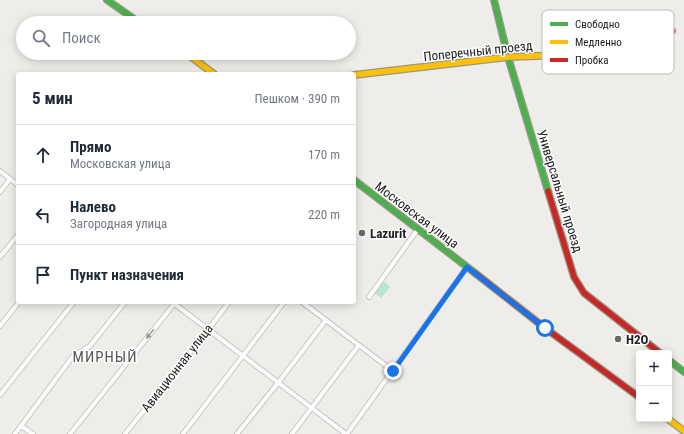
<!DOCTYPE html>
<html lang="ru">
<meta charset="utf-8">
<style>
:root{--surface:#fff;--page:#f2f2f3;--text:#1f2937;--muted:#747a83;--line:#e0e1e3}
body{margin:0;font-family:"Roboto Condensed",sans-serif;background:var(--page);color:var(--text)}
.controls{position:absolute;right:12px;bottom:12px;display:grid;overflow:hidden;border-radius:4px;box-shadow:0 2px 10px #0003}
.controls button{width:36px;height:36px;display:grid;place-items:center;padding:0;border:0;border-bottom:1px solid var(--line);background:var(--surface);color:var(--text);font:20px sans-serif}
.stop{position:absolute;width:12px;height:12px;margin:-9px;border:3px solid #1a73e8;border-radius:50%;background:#fff}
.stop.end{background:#1a73e8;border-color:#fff;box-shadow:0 1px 4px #0008}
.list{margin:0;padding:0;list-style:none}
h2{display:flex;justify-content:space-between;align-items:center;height:52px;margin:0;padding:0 16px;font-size:17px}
h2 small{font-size:13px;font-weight:400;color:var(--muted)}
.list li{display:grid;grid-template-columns:26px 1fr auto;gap:12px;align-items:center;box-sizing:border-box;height:60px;padding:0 16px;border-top:1px solid var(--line)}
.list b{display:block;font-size:15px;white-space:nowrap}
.list p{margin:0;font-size:13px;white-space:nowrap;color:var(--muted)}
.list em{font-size:13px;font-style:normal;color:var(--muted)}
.icon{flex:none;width:22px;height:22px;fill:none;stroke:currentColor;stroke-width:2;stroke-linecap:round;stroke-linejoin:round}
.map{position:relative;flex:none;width:684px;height:434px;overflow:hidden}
.search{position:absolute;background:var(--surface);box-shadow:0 2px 10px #0003;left:16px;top:16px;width:340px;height:44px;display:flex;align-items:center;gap:10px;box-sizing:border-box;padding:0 14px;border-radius:22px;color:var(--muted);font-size:15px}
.panel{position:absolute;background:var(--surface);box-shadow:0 2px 10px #0003;left:16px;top:72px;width:340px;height:232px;border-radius:4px}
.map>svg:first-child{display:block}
.pitch{fill:#b6e5d0}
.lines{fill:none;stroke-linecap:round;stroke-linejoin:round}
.street-casing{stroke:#c8c7c6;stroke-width:6}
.fast-casing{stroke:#989882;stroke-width:8}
.slow-casing{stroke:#989882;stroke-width:8}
.jam-casing{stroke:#989882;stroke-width:8}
.street{stroke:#fdfcfc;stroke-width:4}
.fast{stroke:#4caf50;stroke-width:5.5}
.slow{stroke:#ffc107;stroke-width:5.5}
.jam{stroke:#c62828;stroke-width:5.5}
.oneway{fill:#9a9999}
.route{stroke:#1a73e8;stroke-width:5}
.poi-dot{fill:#696867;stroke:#fff;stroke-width:1.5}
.labels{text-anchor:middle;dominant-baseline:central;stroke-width:3;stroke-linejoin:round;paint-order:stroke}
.street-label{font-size:13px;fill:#212121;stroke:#fff}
.poi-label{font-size:13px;font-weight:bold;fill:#212121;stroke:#fff;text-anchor:start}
.quarter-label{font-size:15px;letter-spacing:1px;fill:#545454;stroke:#fff}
.key{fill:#fff;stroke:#bcbcbc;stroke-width:1}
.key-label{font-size:11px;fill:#212121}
</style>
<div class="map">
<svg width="684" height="434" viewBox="0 0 684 434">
<rect width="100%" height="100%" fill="#efedea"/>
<path class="pitch" d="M383,281L390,287L381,298L375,293Z"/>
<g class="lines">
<defs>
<path id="street" d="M0,171L18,185
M0,192L10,179
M0,257L18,235
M369,297L418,229
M172,302L346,434
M302,302L393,371
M0,326L19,302
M0,395L74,302
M21,426L33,434
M15,434L73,356L90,346L125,302
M70,434L174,304
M125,434L208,330L229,302
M183,434L284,302
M237,434L278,383L326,320
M292,434L359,345
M347,434L467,267"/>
<path id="fast" d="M107,0L140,23
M494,0L508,57L548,191
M354,180L475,273
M669,360L684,372"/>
<path id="slow" d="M186,53L214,74
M354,75L508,57L593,54
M668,419L684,431"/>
<path id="jam" d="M593,54C618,51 652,46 672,31
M548,191L574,277L584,293L660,353
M475,273L545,328L639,397"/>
</defs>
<use href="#street" class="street-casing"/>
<use href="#fast" class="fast-casing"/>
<use href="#slow" class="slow-casing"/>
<use href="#jam" class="jam-casing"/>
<use href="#street" class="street"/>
<use href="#fast" class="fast"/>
<use href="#slow" class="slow"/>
<use href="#jam" class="jam"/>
</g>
<defs><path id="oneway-solid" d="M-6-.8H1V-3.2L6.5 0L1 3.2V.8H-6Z"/></defs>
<use class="oneway" href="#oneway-solid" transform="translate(150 334) rotate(129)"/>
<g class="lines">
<path class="route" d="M393,371L467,267L545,328"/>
</g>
<g class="poi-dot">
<circle cx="362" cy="233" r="4"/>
<circle cx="618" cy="339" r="4"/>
</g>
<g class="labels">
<g class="street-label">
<text transform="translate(478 51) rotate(-6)">Поперечный проезд</text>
<text transform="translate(560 191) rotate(73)">Универсальный проезд</text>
<text transform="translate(417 215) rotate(37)">Московская улица</text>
<text transform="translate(177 368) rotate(-52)">Авиационная улица</text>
</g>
<g class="poi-label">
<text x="370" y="233">Lazurit</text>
<text x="626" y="339">Н2О</text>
</g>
<g class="quarter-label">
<text x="105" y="357">МИРНЫЙ</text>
</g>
</g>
<rect x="542" y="10" width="132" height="64" rx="6" class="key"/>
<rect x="550" y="22" width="18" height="4" fill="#4caf50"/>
<rect x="550" y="40" width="18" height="4" fill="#ffc107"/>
<rect x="550" y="58" width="18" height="4" fill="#c62828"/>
<g class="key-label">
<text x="575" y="28">Свободно</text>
<text x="575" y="46">Медленно</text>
<text x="575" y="64">Пробка</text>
</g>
</svg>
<div class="controls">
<button>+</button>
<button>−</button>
</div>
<div class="stop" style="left:545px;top:328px"></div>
<div class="stop end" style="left:393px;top:371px"></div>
<div class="search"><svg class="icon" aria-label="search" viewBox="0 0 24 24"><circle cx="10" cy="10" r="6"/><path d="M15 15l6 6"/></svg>Поиск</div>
<section class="panel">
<h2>5 мин<small>Пешком · 390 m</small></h2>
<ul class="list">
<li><svg class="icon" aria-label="ahead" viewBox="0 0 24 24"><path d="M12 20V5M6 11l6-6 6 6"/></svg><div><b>Прямо</b><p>Московская улица</p></div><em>170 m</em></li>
<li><svg class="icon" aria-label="left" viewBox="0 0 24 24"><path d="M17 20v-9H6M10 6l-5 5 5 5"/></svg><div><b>Налево</b><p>Загородная улица</p></div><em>220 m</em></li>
<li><svg class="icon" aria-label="arrive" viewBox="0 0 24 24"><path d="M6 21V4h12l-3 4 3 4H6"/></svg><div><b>Пункт назначения</b></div></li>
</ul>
</section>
</div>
